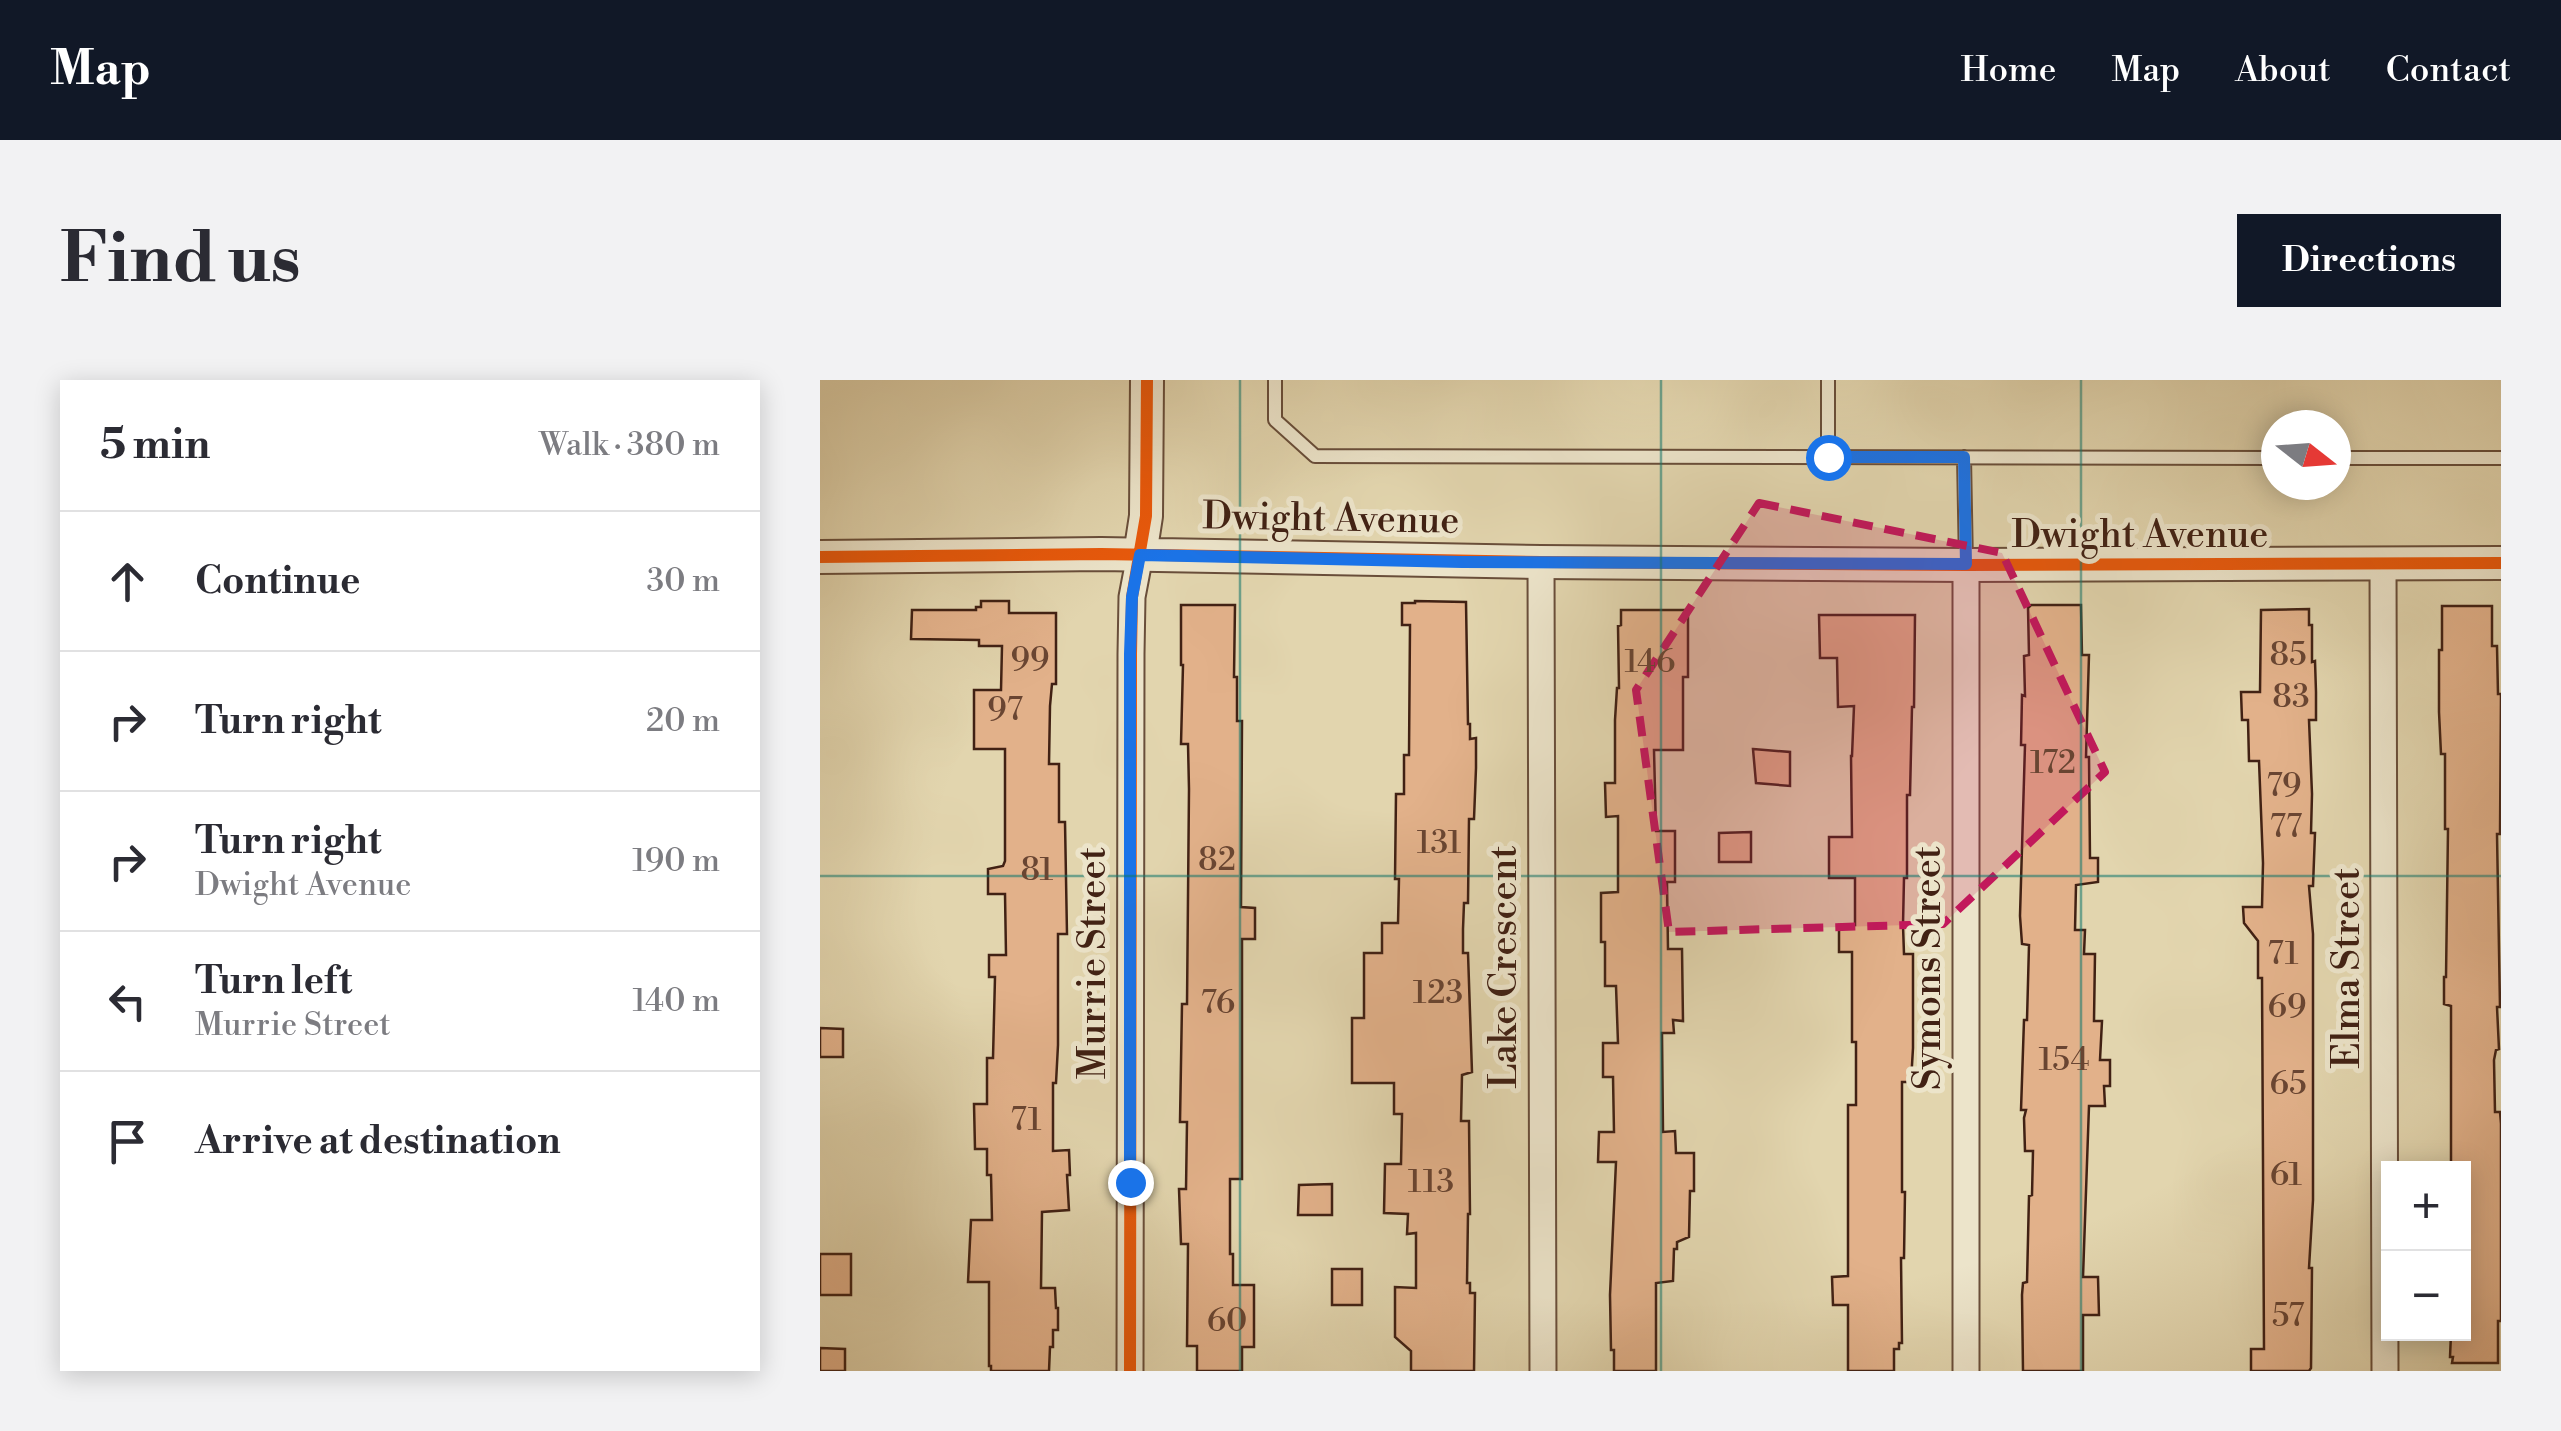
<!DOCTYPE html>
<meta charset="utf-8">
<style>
:root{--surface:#fff;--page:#f2f2f3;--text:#2b2b33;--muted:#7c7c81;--line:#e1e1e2;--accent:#111827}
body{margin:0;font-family:"Libre Bodoni",serif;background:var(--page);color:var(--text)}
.controls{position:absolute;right:30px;bottom:30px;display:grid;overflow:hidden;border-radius:0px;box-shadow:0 5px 25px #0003}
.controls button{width:90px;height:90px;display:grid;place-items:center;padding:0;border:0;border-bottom:2px solid var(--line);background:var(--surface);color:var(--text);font:50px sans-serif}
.compass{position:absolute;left:1441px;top:30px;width:90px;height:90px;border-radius:50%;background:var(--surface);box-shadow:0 5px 25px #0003;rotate:107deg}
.stop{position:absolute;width:30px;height:30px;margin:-22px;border:8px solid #1a73e8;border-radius:50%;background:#fff}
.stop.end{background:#1a73e8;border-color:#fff;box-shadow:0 2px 10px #0008}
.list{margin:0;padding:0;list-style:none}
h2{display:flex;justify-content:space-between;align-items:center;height:130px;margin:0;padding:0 40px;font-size:42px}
h2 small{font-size:32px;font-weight:400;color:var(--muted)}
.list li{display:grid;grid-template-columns:65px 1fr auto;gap:30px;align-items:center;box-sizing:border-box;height:140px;padding:0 40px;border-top:2px solid var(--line)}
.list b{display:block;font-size:38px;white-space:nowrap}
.list p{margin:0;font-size:32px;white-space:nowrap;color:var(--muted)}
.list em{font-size:32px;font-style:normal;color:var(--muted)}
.icon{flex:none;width:55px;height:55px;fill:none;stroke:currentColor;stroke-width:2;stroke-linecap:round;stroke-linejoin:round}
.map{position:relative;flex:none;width:1681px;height:991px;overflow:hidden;border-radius:0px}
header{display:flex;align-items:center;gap:60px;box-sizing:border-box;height:140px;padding:0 50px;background:var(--accent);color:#fff}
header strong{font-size:48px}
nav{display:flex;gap:55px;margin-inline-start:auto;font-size:35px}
.intro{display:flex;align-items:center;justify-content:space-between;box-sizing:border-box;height:240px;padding:0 60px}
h1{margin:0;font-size:70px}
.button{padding:25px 45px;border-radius:0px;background:var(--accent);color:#fff;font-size:35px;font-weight:700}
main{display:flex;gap:60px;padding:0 60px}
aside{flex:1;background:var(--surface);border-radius:0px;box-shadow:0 5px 25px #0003}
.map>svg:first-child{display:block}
.building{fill:#e2b18a;stroke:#412114;stroke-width:2.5}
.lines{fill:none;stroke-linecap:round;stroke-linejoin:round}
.service-casing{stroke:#694e3a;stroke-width:16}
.minor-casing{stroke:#694e3a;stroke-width:29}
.tertiary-casing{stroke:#694e3a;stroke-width:36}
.service{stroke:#ece4ca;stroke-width:12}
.minor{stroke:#ece4ca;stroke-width:25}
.tertiary{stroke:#ece4ca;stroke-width:32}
.cycleway-casing{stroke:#ece4ca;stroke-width:19}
.cycleway{stroke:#e8590c;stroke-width:12}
.route{stroke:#1a73e8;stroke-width:12}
.marked{fill:#c2185b;fill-opacity:0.2;stroke:#c2185b;stroke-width:8;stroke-dasharray:20 12;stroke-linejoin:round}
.grid{fill:none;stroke:#0f766e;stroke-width:2.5;stroke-opacity:0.55}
.labels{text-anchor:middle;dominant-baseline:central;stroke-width:10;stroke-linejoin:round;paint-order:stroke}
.number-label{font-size:32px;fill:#694532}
.street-label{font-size:38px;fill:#412114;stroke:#ece4ca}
</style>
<header>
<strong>Map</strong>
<nav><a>Home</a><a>Map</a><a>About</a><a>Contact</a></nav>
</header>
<div class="intro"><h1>Find us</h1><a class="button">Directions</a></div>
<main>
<aside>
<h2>5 min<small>Walk · 380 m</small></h2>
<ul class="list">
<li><svg class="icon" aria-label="ahead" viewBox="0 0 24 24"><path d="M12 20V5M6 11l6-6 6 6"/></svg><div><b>Continue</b></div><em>30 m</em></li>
<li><svg class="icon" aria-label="right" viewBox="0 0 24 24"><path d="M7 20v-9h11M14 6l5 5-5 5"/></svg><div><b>Turn right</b></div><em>20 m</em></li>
<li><svg class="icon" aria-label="right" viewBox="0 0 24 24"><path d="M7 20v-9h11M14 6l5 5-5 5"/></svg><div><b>Turn right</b><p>Dwight Avenue</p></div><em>190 m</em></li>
<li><svg class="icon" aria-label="left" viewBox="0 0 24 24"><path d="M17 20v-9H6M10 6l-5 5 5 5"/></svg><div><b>Turn left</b><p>Murrie Street</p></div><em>140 m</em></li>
<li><svg class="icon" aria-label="arrive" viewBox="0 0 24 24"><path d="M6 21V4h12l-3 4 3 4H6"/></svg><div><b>Arrive at destination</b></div></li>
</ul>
</aside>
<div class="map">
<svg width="1681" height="991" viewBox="0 0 1681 991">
<rect width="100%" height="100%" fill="#e2d5ae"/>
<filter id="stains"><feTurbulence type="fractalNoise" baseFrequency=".002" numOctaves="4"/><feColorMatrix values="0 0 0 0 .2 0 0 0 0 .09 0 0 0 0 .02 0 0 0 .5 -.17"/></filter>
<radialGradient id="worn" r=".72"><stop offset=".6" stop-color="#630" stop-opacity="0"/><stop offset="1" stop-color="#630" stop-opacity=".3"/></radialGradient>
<path class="building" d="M161,221H189V233H236V304H232L230,326L229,384H239V442H245L247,554H238V665L236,703H233V771L249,770L250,795H247L249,830L222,832L221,908H235L236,928H238V950H233V967H230L229,991H171V986H169V902H148L151,840H172L171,795H167V769H155L154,724H167V678H173L175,597H169V575H186L185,514H168V489L183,486L185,481V369H154V310H181L182,266H159V260L91,259L92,230H156V227H161Z
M595,221L646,222L648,344H650V359L656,358V388L654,439H649L648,523H644L643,549V573H648L652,692L642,695L641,741H649L650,834H648L647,903H650V913H655L654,991H591V971L575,957V907L596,908V853L587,854L588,834L564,833L565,784H581L582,734H574V703H532V638H544V573H562V543H578L579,499H575L576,414H584V375H589L590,245H582V223H595Z
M361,225H415L414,297H417V341H422L421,527L435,528V559H422V799H410V874H413V905H434V967H422V991H377V966H367L368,864H361L359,809H366L367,742H360L362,624H367L369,409L368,364H361L363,285H361Z
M1211,225H1261L1262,275H1269L1266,377H1269L1270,478H1278V502L1256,505L1255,550H1265L1264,574H1275L1274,641H1282L1280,680H1290V706H1284L1285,726H1269L1263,897H1278L1279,935H1263V991H1203L1202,915L1203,903L1207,902L1209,816L1212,815L1213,771H1205L1204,738L1206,730H1201L1204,640H1207L1209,565L1202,564L1200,536L1205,365H1201L1202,315L1205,316L1204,276L1209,275L1208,228Z
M1622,226H1672V266H1677L1678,314H1681L1680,454H1677L1680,627H1677L1679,669L1676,670L1674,680L1675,732H1680L1681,744V941H1678V983H1632L1633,977H1630L1631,954H1644V788H1631V626L1624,624V597H1626L1628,449H1625V374H1621L1619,332V270H1622Z
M1489,229V245H1492V282L1495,281L1496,312V340H1489L1492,414L1491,453H1495L1493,506H1489L1493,554V820L1489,888H1492L1491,988L1489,991H1431V969H1444L1442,598H1438V561L1424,543L1423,527H1442L1443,483L1439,381H1429L1428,340H1422L1421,312H1440L1441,230Z
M801,230H868V297H863V370H834L836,451H855V502H847L848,569H862L863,641L853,640L854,653H842L843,752L855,751L856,773H874V811H870L869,857L857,862V869H854L853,901L836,903V991H794V970H791L790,915L796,782H778L779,752H794L793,697H783V663H798L796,606H785V562H781V513L798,512V436L786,437L785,403H795V340L797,308H799L798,246L801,245Z
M999,235H1095L1094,327H1092L1090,415H1087V498H1084L1083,545L1084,574H1093V668L1091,702H1082V812H1085L1084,878H1081L1082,963H1079V969H1074V991H1028V925H1013L1012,897L1028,896V725H1036V662H1032V572H1019V545H1035V498H1009V457H1032L1031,376H1032L1034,326L1018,327L1017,278H1000Z
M933,369L970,372V406L936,403Z
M931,452V482H899V453Z
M0,648L23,649V677H0Z
M512,804V835H478L479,805Z
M0,874H31V915H0Z
M512,889H542V925H512Z
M0,968L25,969V991H0Z"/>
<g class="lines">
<defs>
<path id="service" d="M455,0V40L495,76L1456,78
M1008,77V0
M1144,77L1146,185
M1516,78H1681"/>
<path id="minor" d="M721,182L723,991
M1146,185V991
M1563,185L1565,991
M310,991L311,274L312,217L320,175"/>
<path id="tertiary" d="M320,175L326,136L327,0
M0,177L281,174L721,182L1146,185L1681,183"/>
</defs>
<use href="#service" class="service-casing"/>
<use href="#minor" class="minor-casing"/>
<use href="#tertiary" class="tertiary-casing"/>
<use href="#service" class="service"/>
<use href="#minor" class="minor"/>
<use href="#tertiary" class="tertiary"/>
<defs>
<path id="cycleway" d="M0,177L281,174L721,182L1146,185L1681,183
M310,991L311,274L312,217L326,136L327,0"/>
</defs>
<use href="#cycleway" class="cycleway-casing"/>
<use href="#cycleway" class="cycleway"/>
</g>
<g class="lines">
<path class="route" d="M310,802V274L312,217L320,175L642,182L1146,184L1144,77H1008"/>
</g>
<path class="marked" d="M939,123L1182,173L1285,392L1123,544L849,552L816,310Z"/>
<path class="grid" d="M420,0V991M841,0V991M1261,0V991M0,496H1681"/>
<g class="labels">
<g class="number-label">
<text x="1468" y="275">85</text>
<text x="210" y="280">99</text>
<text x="830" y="282">146</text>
<text x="1471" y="317">83</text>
<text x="185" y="330">97</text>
<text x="1233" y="383">172</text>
<text x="1464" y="406">79</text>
<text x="1466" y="447">77</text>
<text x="619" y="463">131</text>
<text x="397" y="480">82</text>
<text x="217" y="490">81</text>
<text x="1463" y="574">71</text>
<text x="618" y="613">123</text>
<text x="398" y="623">76</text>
<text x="1467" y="627">69</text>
<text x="1244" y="680">154</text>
<text x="1468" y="704">65</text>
<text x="206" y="740">71</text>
<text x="1466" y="795">61</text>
<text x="611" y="802">113</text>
<text x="1468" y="936">57</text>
<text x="407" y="941">60</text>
</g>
<g class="street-label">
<text transform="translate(511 139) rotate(1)">Dwight Avenue</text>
<text x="1320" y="155">Dwight Avenue</text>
<text transform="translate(273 583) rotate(-90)">Murrie Street</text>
<text transform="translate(684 587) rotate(-90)">Lake Crescent</text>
<text transform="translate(1108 588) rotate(-90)">Symons Street</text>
<text transform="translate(1527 588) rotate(-90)">Elma Street</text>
</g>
</g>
<rect width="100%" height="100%" filter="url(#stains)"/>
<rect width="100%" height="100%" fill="url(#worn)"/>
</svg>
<div class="controls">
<button>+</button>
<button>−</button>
</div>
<svg class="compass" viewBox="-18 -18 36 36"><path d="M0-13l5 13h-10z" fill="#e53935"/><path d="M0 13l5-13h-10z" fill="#7c7c81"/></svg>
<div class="stop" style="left:1008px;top:77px"></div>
<div class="stop end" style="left:310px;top:802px"></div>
</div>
</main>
